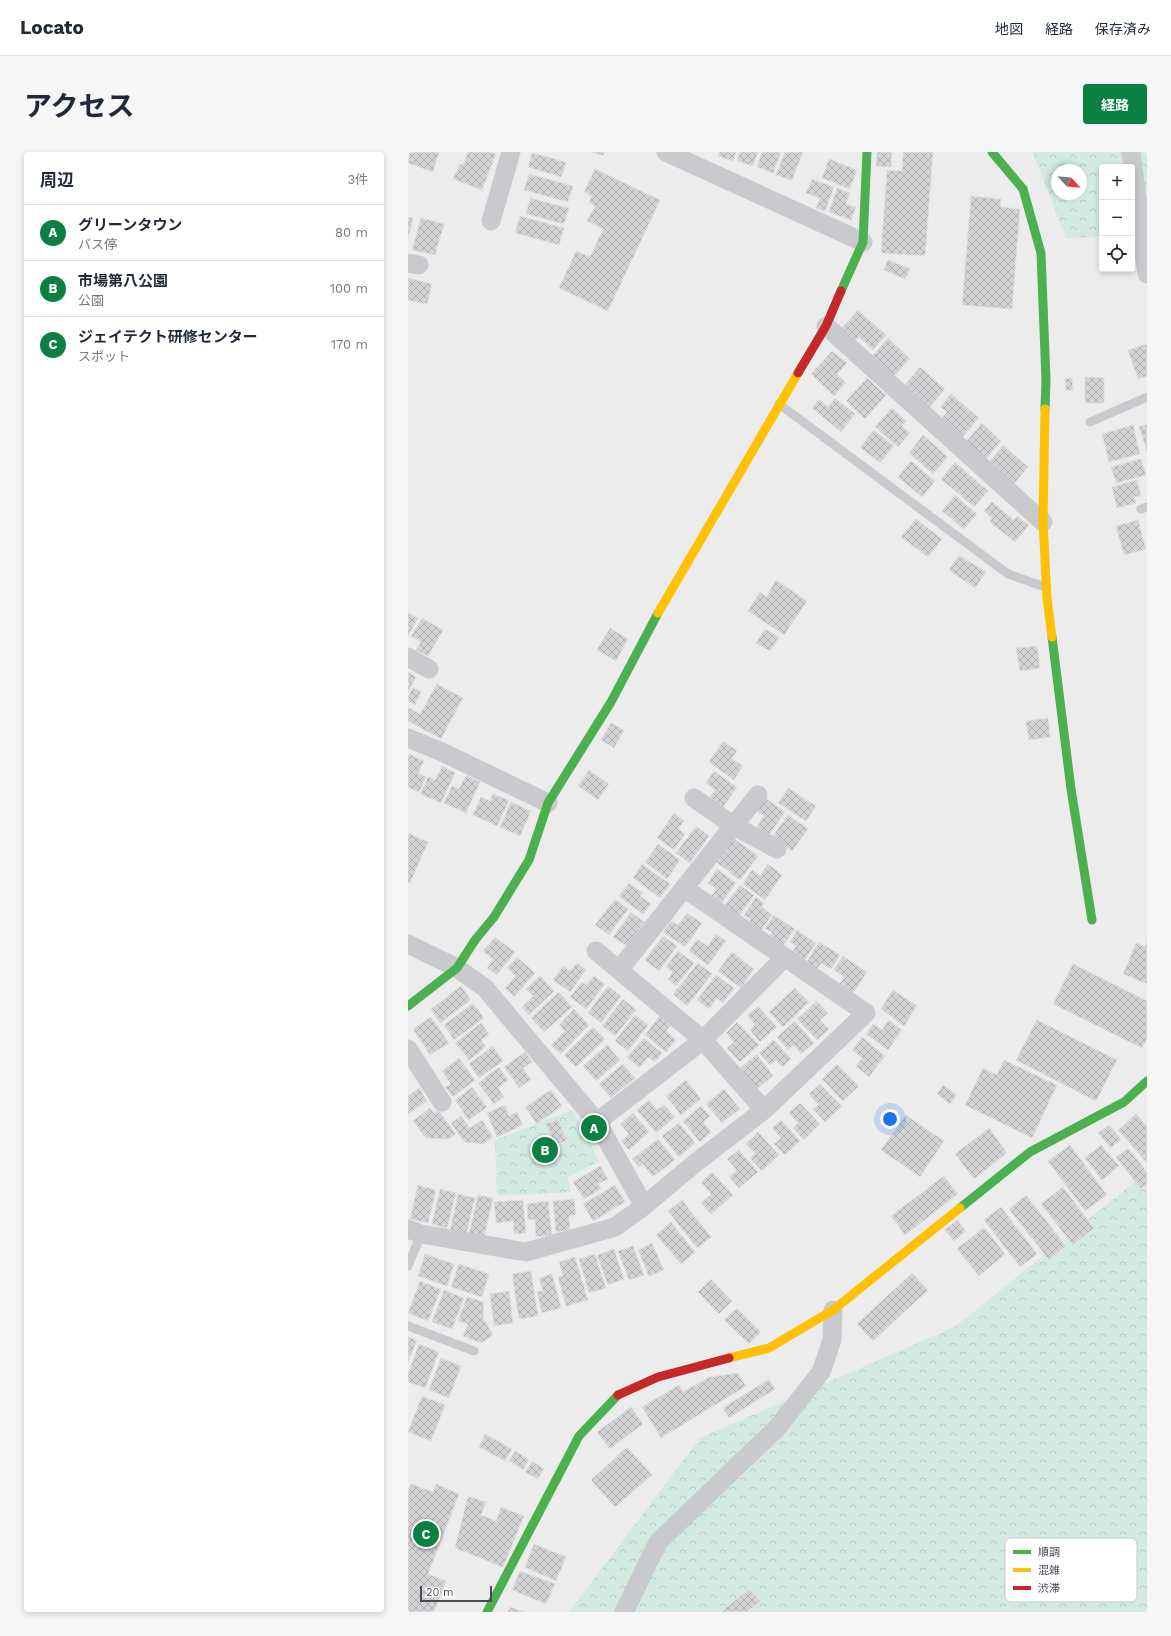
<!DOCTYPE html>
<html lang="ja">
<meta charset="utf-8">
<style>
:root{--surface:#fff;--page:#f6f6f7;--text:#1f2937;--muted:#747a83;--line:#e0e1e3;--accent:#0b8043}
body{margin:0;font-family:"Work Sans","Noto Sans JP",sans-serif;background:var(--page);color:var(--text)}
.controls{position:absolute;right:12px;top:12px;display:grid;overflow:hidden;border-radius:4px;box-shadow:0 2px 6px #0003}
.controls button{width:36px;height:36px;display:grid;place-items:center;padding:0;border:0;border-bottom:1px solid var(--line);background:var(--surface);color:var(--text);font:20px sans-serif}
.compass{position:absolute;left:643px;top:12px;width:36px;height:36px;border-radius:50%;background:var(--surface);box-shadow:0 2px 6px #0003;rotate:116deg}
.scale{position:absolute;left:12px;bottom:10px;width:72px;box-sizing:border-box;padding-left:4px;border:2px solid #464b56;border-top:0;font-size:11px;line-height:14px;white-space:nowrap;color:#464b56;-webkit-text-stroke:3px #fff;paint-order:stroke}
.you{position:absolute;left:482px;top:967px;width:14px;height:14px;margin:-10px;border:3px solid #fff;border-radius:50%;background:#1a73e8;box-shadow:0 0 0 6px #1a73e833}
.badge{display:grid;place-items:center;width:26px;height:26px;border-radius:50%;background:var(--accent);color:#fff;font-size:13px;font-weight:700}
.pin{position:absolute;translate:-50% -50%;border:2px solid #fff;box-shadow:0 1px 4px #0006}
.list{margin:0;padding:0;list-style:none}
h2{display:flex;justify-content:space-between;align-items:center;height:52px;margin:0;padding:0 16px;font-size:17px}
h2 small{font-size:13px;font-weight:400;color:var(--muted)}
.list li{display:grid;grid-template-columns:26px 1fr auto;gap:12px;align-items:center;box-sizing:border-box;height:56px;padding:0 16px;border-top:1px solid var(--line)}
.list b{display:block;font-size:15px;white-space:nowrap}
.list p{margin:0;font-size:13px;white-space:nowrap;color:var(--muted)}
.list em{font-size:13px;font-style:normal;color:var(--muted)}
.icon{flex:none;width:22px;height:22px;fill:none;stroke:currentColor;stroke-width:2;stroke-linecap:round;stroke-linejoin:round}
.map{position:relative;flex:none;width:739px;height:1460px;overflow:hidden;border-radius:4px}
header{display:flex;align-items:center;gap:24px;box-sizing:border-box;height:56px;padding:0 20px;background:var(--surface);border-bottom:1px solid var(--line)}
header strong{font-size:19px}
nav{display:flex;gap:22px;margin-inline-start:auto;font-size:14px}
.intro{display:flex;align-items:center;justify-content:space-between;box-sizing:border-box;height:96px;padding:0 24px}
h1{margin:0;font-size:28px}
.button{padding:10px 18px;border-radius:4px;background:var(--accent);color:#fff;font-size:14px;font-weight:700}
main{display:flex;gap:24px;padding:0 24px}
aside{flex:1;background:var(--surface);border-radius:4px;box-shadow:0 2px 6px #0003}
.map>svg:first-child{display:block}
.forest{fill:url(#forest-crowns);fill-rule:evenodd}
.building{fill:url(#building-cross-hatch);stroke:#dededf}
.lines{fill:none;stroke-linecap:round;stroke-linejoin:round}
.lane{stroke:#c8cacd;stroke-width:9}
.street{stroke:#c8cacd;stroke-width:19}
.fast{stroke:#4caf50;stroke-width:9}
.slow{stroke:#ffc107;stroke-width:9}
.jam{stroke:#c62828;stroke-width:9}
.key{fill:#fff;stroke:#c8c9cc;stroke-width:1}
.key-label{font-size:11px;fill:#464b56}
</style>
<header>
<strong>Locato</strong>
<nav><a>地図</a><a>経路</a><a>保存済み</a></nav>
</header>
<div class="intro"><h1>アクセス</h1><a class="button">経路</a></div>
<main>
<aside>
<h2>周辺<small>3件</small></h2>
<ul class="list">
<li><span class="badge">A</span><div><b>グリーンタウン</b><p>バス停</p></div><em>80 m</em></li>
<li><span class="badge">B</span><div><b>市場第八公園</b><p>公園</p></div><em>100 m</em></li>
<li><span class="badge">C</span><div><b>ジェイテクト研修センター</b><p>スポット</p></div><em>170 m</em></li>
</ul>
</aside>
<div class="map">
<svg width="739" height="1460" viewBox="0 0 739 1460">
<defs>
<pattern id="forest-crowns" width="20" height="18" patternUnits="userSpaceOnUse"><rect width="20" height="18" fill="#d2eadf"/><path d="M2 6a3 3 0 1 1 6 0M12 15a3 3 0 1 1 6 0" fill="none" stroke="#b6cac1"/></pattern>
<pattern id="building-cross-hatch" width="8" height="8" patternUnits="userSpaceOnUse"><rect width="8" height="8" fill="#d4d4d7"/><path d="M0 0l8 8M0 8l8-8" fill="none" stroke="#aeaeb1"/></pattern>
</defs>
<rect width="100%" height="100%" fill="#edecec"/>
<path class="forest" d="M625,0H739V83L724,84V15H694V85L658,86ZM649,18H673V42H649Z
M165,958L191,1009L159,1026L163,1040L89,1044L87,988Z
M739,1020V1460H161L292,1286L548,1174Z"/>
<path class="building" d="M2,0H31L25,20L0,11Z
M60,0H84L88,2L74,38L45,27L52,12L55,13Z
M183,0H197L195,4Z
M312,0H328L325,9L310,4Z
M332,0H350L345,14L329,9Z
M354,0H373L365,21L349,15Z
M377,0H395L384,28L368,23Z
M469,0H484L483,15L468,14Z
M495,0H525L517,104L473,101L479,18L494,19Z
M124,1L158,10L153,25L120,15Z
M421,7L449,18L442,37L414,26Z
M187,17L252,48L200,159L151,136L168,99L182,105L195,77L179,69L187,54L181,51L184,44L176,40Z
M121,22L165,34L160,50L116,38Z
M404,27L426,35L417,59L408,56L412,46L398,41Z
M429,36L442,41L438,52L448,55L443,68L421,60Z
M563,44L593,47L592,55L612,57L604,157L554,153Z
M122,46L161,56L156,72L118,62Z
M112,64L156,76L151,93L107,81Z
M0,65L5,66L0,87Z
M13,66L36,72L27,103L4,98Z
M480,108L502,117L497,127L476,118Z
M0,126L24,132L19,152L0,148Z
M450,158L478,183L465,198L451,185L446,190L432,178Z
M480,186L502,207L486,224L464,204Z
M739,192V224L730,227L720,198Z
M424,199L439,211L429,222L438,231L426,244L403,222Z
M512,215L537,237L520,257L495,235Z
M677,225L696,226V251H677Z
M459,226L478,243L457,267L438,249Z
M664,226L665,238H658L657,227Z
M543,242L571,266L551,289L530,270L539,260L532,255Z
M427,246L447,262L433,280L404,256L411,247L420,255Z
M484,256L498,269L494,274L502,281L490,295L467,275Z
M574,271L593,289L577,308L557,291Z
M739,272V300L731,275Z
M725,273L732,302L701,310L694,282Z
M466,278L486,294L472,311L452,295Z
M515,283L540,305L525,322L501,301Z
M595,293L620,315L605,333L580,312Z
M733,307L738,323L708,331L703,315Z
M503,309L527,329L514,345L490,325Z
M547,310L580,339L566,355L533,327Z
M729,328L733,344L726,345L728,351L709,356L704,335Z
M547,343L569,362L556,377L534,359Z
M584,350L606,368L609,364L621,373L607,390L582,370L584,366L576,359Z
M508,367L534,387L520,405L493,385Z
M730,368L738,397L716,403L708,374Z
M551,403L578,420L567,436L541,418Z
M368,428L399,449L376,483L340,459L352,440L358,445Z
M0,461L10,466L0,484Z
M14,466L35,478L20,504L8,498L13,490L3,484Z
M202,476L220,487L208,509L189,498Z
M357,477L371,485L362,499L348,491Z
M629,494L632,516L612,519L608,496Z
M0,520L8,525L0,540Z
M29,532L55,546L33,587L0,569V555L12,562Z
M5,535L13,540L7,553L0,549V545Z
M640,566L642,585L621,588L618,569Z
M203,571L216,578L206,596L193,588Z
M315,589L329,599L324,606L335,614L326,628L301,610Z
M1,602L16,609L10,621L18,625L11,640L0,635V605Z
M34,614L47,621L33,651L12,642L20,625L27,628Z
M181,618L201,632L190,648L170,634Z
M306,619L329,635L315,655L301,646L307,638L298,631Z
M58,623L72,630L58,661L36,651L44,634L51,637Z
M380,636L408,654L398,669L370,651Z
M85,642L101,648L89,674L65,663L73,645L82,649Z
M356,645L377,660L361,683L349,675L356,664L347,658Z
M103,650L123,659L112,684L92,675Z
M266,661L276,669L270,677L277,682L266,698L249,686Z
M380,663L400,677L384,699L364,685Z
M288,674L301,684L282,711L268,701Z
M0,681L20,690L2,731L0,730Z
M325,686L350,704L332,728L308,710Z
M250,692L272,708L259,727L237,710Z
M234,712L262,732L252,746L225,726Z
M360,712L374,723L357,748L335,732L344,718L352,724Z
M309,717L328,731L311,755L301,747L308,737L300,731Z
M221,731L235,741L232,744L243,752L235,762L211,744Z
M332,733L346,743L329,767L315,756Z
M348,745L356,751L354,755L364,763L350,783L338,774L343,767L336,763Z
M207,747L220,757L201,783L187,773Z
M223,760L236,770L219,794L205,785Z
M279,761L294,771L277,795L255,780L263,769L270,773Z
M366,763L387,777L372,798L359,789L364,780L357,776Z
M389,778L408,791L393,813L381,805L388,794L382,790Z
M308,782L318,789L300,813L281,799L289,787L300,794Z
M255,784L269,794L251,819L237,808Z
M87,785L107,800L89,823L79,816L85,807L75,799Z
M411,790L432,803L423,817L413,811L408,820L397,813Z
M739,790V832L715,822L728,791L737,794Z
M270,799L286,811L268,834L260,827L265,820L258,815Z
M324,800L346,817L333,836L310,819Z
M435,804L459,820L444,843L430,834L436,825L426,818Z
M109,805L127,821L106,845L97,836L108,824L99,816Z
M169,811L178,818L162,840L145,828L155,814L162,819Z
M290,811L304,822L279,854L265,842Z
M665,812L739,849V887L734,896L645,852Z
M308,823L326,836L315,851L309,846L301,857L289,848Z
M132,824L146,839L121,863L114,855L125,844L118,837Z
M186,824L197,832L178,857L162,845L174,830L178,833Z
M53,834L63,848L32,871L23,857Z
M200,834L213,844L193,871L180,861Z
M387,836L401,850L375,875L361,860Z
M485,838L509,854L496,874L473,857Z
M151,840L164,855L136,880L123,866Z
M215,847L228,858L207,884L194,874Z
M409,849L420,861L412,868L421,877L409,888L389,867Z
M65,851L76,866L46,888L36,873Z
M350,854L369,875L352,890L342,878L347,873L339,864Z
M166,857L181,873L153,902L143,893L157,879L151,873Z
M227,863L240,873L220,899L207,889Z
M252,864L263,873L258,879L268,888L258,900L237,883Z
M23,865L41,891L22,903L5,877Z
M481,868L494,878L480,898L458,882L465,872L474,878Z
M629,868L709,908L688,949L608,908Z
M387,869L406,891L393,902L386,893L380,898L369,885Z
M329,870L351,893L332,910L319,896L326,890L318,881Z
M73,871L81,882L73,888L78,895L61,908L47,891Z
M185,875L197,887L168,915L156,903Z
M454,885L477,904L461,925L448,914L454,906L444,898Z
M236,886L254,901L247,910L240,905L231,916L219,905Z
M366,888L383,907L374,915L368,908L362,913L351,901Z
M199,893L212,908L188,929L175,914Z
M85,894L95,909L71,926L61,912Z
M117,900L124,910L115,916L123,927L111,936L96,915Z
M349,902L365,924L349,937L332,916Z
M51,906L67,928L45,945L37,935L43,932L34,919Z
M596,908L649,933L624,986L557,953L575,916L589,923Z
M215,912L227,926L203,946L191,932Z
M429,912L451,934L435,949L414,927Z
M91,915L100,928L90,936L96,945L86,952L70,931Z
M278,928L293,947L273,963L258,944Z
M412,932L434,954L417,970L405,957L410,953L401,942Z
M535,933L549,943L542,952L529,942Z
M64,935L79,955L61,968L47,948Z
M11,936L19,949L0,962V944Z
M316,937L332,957L314,971L298,952Z
M143,938L154,954L129,972L117,955Z
M241,948L249,958L256,953L267,965L248,981L229,958Z
M392,951L412,972L396,988L385,976L390,971L381,961Z
M97,953L101,964L109,960L115,973L89,985L79,961Z
M293,954L302,964L295,970L303,980L292,990L275,969Z
M22,956L26,961L30,958L48,982L41,987L18,986L5,969Z
M225,961L241,980L221,998L213,989L221,982L212,972Z
M728,962L739,974V1011L710,978Z
M498,963L536,989L512,1025L473,998Z
M53,964L62,976L74,968L85,985L75,992L56,990L43,971Z
M150,967L158,989L147,993L138,972Z
M373,968L392,989L377,1003L366,992L373,986L364,976Z
M271,971L287,991L271,1005L254,984Z
M701,973L713,987L703,996L690,981Z
M581,976L599,1001L566,1027L547,1002Z
M350,980L371,1003L354,1019L342,1006L347,1002L338,992Z
M250,987L267,1008L245,1025L235,1012L231,1015L224,1007Z
M662,993L699,1043L677,1059L640,1009Z
M693,993L711,1014L694,1028L677,1006Z
M720,996L739,1020V1032L733,1037L708,1005Z
M331,998L350,1020L331,1036L321,1025L329,1018L319,1007Z
M192,1014L200,1027L190,1032L193,1037L176,1047L165,1030Z
M304,1020L325,1043L303,1062L293,1051L303,1042L293,1030Z
M536,1024L550,1042L497,1083L483,1064Z
M10,1033L28,1038L20,1071L2,1067Z
M207,1033L217,1050L185,1069L175,1052Z
M655,1035L686,1076L665,1093L633,1052Z
M32,1037L48,1041L39,1076L24,1072Z
M50,1042L67,1046L58,1083L42,1079Z
M70,1043L85,1046L76,1086L61,1082Z
M618,1043L658,1094L641,1108L601,1057Z
M166,1047L168,1063L161,1064L162,1078L148,1080L145,1049Z
M115,1048L118,1081L106,1082L105,1069L88,1071L86,1050Z
M274,1048L303,1085L289,1096L260,1059Z
M140,1049L144,1083L128,1085L127,1068L120,1067L119,1052Z
M593,1055L629,1102L612,1115L576,1068Z
M549,1068L558,1079L546,1089L537,1078Z
M263,1070L287,1100L273,1112L248,1083Z
M576,1075L597,1102L571,1124L549,1097Z
M244,1091L256,1118L241,1124L230,1098Z
M225,1094L236,1123L221,1128L210,1099Z
M206,1097L216,1127L200,1133L189,1103Z
M17,1102L46,1112L39,1134L10,1124Z
M187,1102L198,1136L181,1141L171,1107Z
M167,1105L180,1148L158,1154L150,1125L155,1124L151,1110Z
M51,1112L81,1122L74,1145L43,1135Z
M123,1119L130,1164L111,1167L104,1122Z
M504,1121L520,1138L465,1189L449,1172Z
M144,1122L153,1156L134,1161L129,1140L135,1139L131,1126Z
M303,1127L324,1149L311,1162L290,1140Z
M12,1129L33,1137L20,1169L0,1161Z
M36,1138L56,1146L44,1177L24,1170Z
M101,1139L105,1171L86,1174L82,1142Z
M59,1145L76,1150L75,1166L85,1183L73,1191L55,1184L60,1172L50,1169Z
M329,1156L353,1180L341,1192L316,1168Z
M0,1185L9,1188L0,1210Z
M11,1192L31,1200L17,1236L0,1230V1222Z
M33,1206L53,1214L41,1246L21,1238Z
M330,1221L338,1234L253,1286L234,1255L271,1233L275,1240L301,1225Z
M361,1227L367,1237L321,1266L315,1256Z
M14,1244L37,1253L23,1289L0,1280Z
M223,1255L235,1272L202,1297L189,1280Z
M77,1282L104,1297L97,1309L71,1295Z
M219,1295L244,1323L207,1355L183,1328Z
M107,1299L121,1308L115,1318L101,1309Z
M124,1309L136,1317L130,1327L117,1320Z
M3,1332L25,1340L28,1332L51,1342L20,1422L38,1429L26,1460H0V1338Z
M60,1344L78,1350L73,1363L88,1369L93,1355L116,1364L95,1415L47,1396Z
M126,1392L158,1405L148,1429L117,1415Z
M112,1419L147,1432L138,1452L104,1438Z
M341,1437L352,1449L339,1460H313Z
M102,1455L116,1460H100Z"/>
<g class="lines">
<path class="lane" d="M371,252L600,422L637,435
M682,270L739,245
M733,357L739,355
M0,1114L13,1082
M0,1174L66,1199"/>
<path class="street" d="M258,0L455,90
M723,0L739,122
M83,69L103,0
M0,111L11,113
M418,174L635,370
M0,505L21,517
M0,586L34,600L140,651
M286,646L326,674L369,697
M0,792L49,816L77,836L189,970L236,1054
M188,799L295,888L356,958
M211,818L350,643
M0,897L34,950
M189,970L295,888L377,805
M0,1077L13,1082L118,1100L207,1075L236,1054L286,1012L356,958L458,861L276,736
M216,1460L250,1390L369,1276L413,1220L424,1188L425,1158"/>
<path class="fast" d="M584,0L615,37L633,101L638,228L637,257
M433,139L455,90L459,0
M644,485L663,637L684,768
M0,854L49,816L67,788L86,765L121,708L140,651L203,550L250,461
M552,1056L622,1000L716,950L739,929
M79,1460L171,1284L210,1243"/>
<path class="slow" d="M637,257L635,370L639,446L644,485
M250,461L390,221
M321,1206L361,1196L425,1158L552,1056"/>
<path class="jam" d="M390,221L418,174L433,139
M210,1243L250,1225L321,1206"/>
</g>
<rect x="597" y="1386" width="132" height="64" rx="6" class="key"/>
<rect x="605" y="1398" width="18" height="4" fill="#4caf50"/>
<rect x="605" y="1416" width="18" height="4" fill="#ffc107"/>
<rect x="605" y="1434" width="18" height="4" fill="#c62828"/>
<g class="key-label">
<text x="630" y="1404">順調</text>
<text x="630" y="1422">混雑</text>
<text x="630" y="1440">渋滞</text>
</g>
</svg>
<div class="controls">
<button>+</button>
<button>−</button>
<button><svg class="icon" aria-label="locate" viewBox="0 0 24 24"><circle cx="12" cy="12" r="6"/><path d="M12 2v4M12 18v4M2 12h4M18 12h4"/></svg></button>
</div>
<svg class="compass" viewBox="-18 -18 36 36"><path d="M0-13l5 13h-10z" fill="#e53935"/><path d="M0 13l5-13h-10z" fill="#747a83"/></svg>
<div class="scale">20 m</div>
<div class="you"></div>
<div class="pin badge" style="left:186px;top:976px">A</div>
<div class="pin badge" style="left:137px;top:998px">B</div>
<div class="pin badge" style="left:18px;top:1382px">C</div>
</div>
</main>
